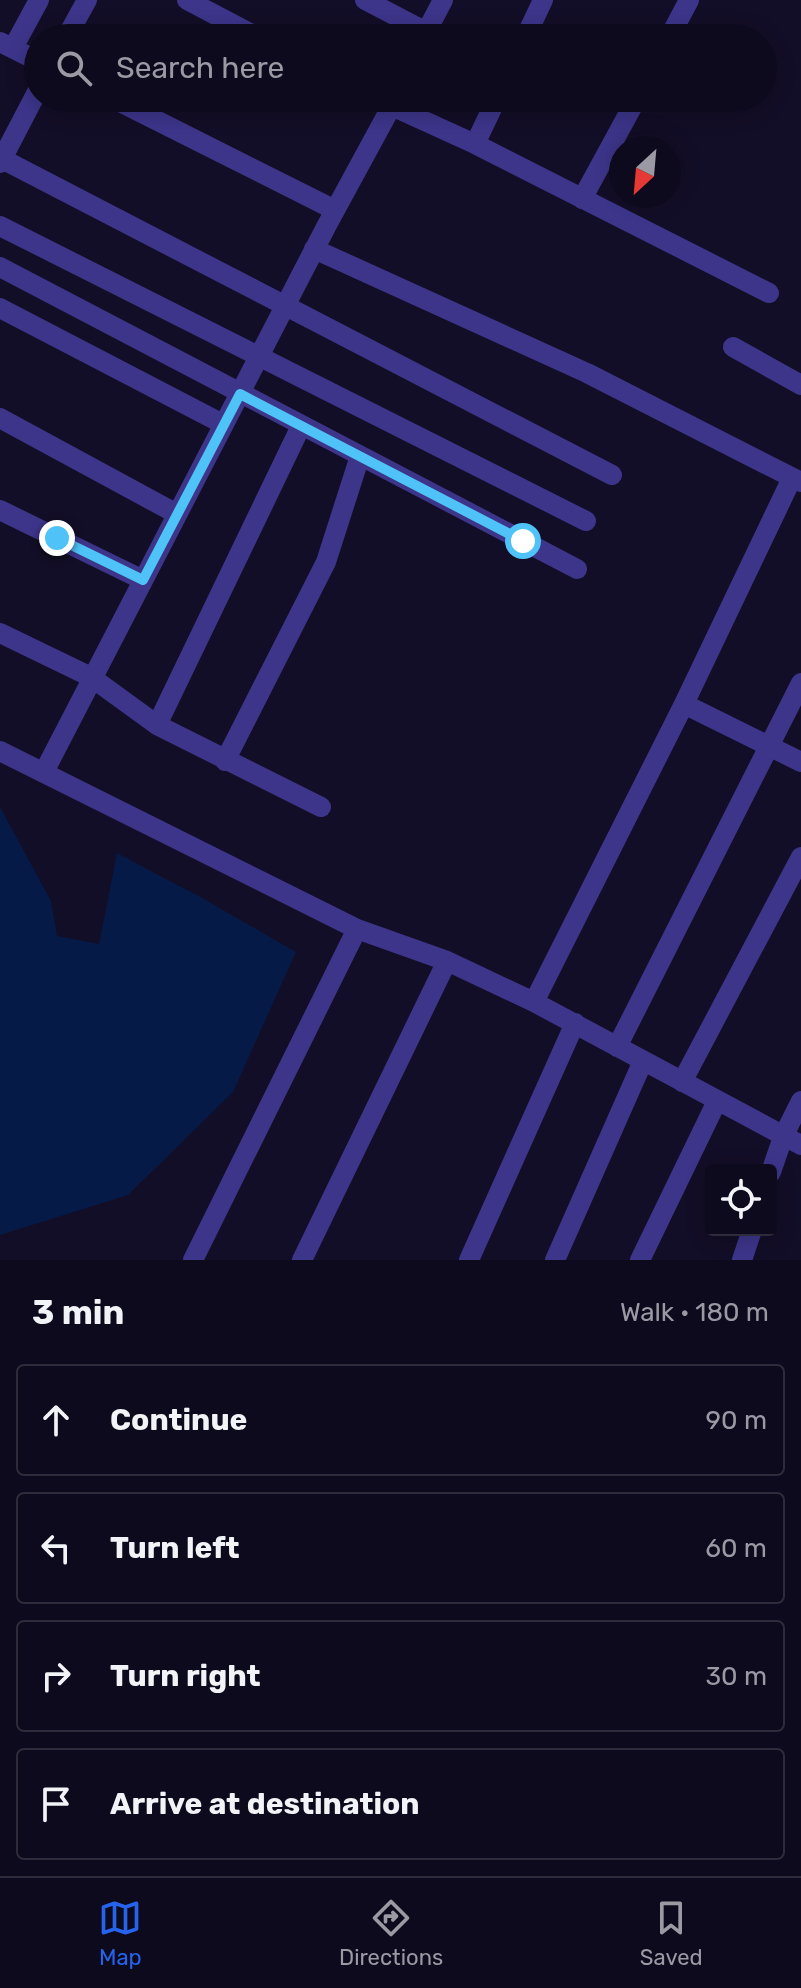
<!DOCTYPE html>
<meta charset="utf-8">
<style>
:root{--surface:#0e0a1d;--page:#1c182a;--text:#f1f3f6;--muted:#9b9aa4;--line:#2e2b3b;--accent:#2563eb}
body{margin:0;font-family:Rubik,sans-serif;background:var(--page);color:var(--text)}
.controls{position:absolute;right:24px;bottom:24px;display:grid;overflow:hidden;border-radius:8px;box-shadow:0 4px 20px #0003}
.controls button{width:72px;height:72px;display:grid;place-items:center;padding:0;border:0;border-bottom:2px solid var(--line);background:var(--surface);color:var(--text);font:40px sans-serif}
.compass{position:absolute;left:609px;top:136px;width:72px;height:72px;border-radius:50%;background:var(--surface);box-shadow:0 4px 20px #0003;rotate:206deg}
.stop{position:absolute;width:24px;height:24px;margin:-18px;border:6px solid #4fc3f7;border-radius:50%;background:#fff}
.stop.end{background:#4fc3f7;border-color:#fff;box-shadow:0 2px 8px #0008}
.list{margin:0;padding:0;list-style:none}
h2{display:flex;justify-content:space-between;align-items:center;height:104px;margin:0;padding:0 32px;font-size:34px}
h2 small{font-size:26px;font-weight:400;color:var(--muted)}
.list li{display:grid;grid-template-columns:52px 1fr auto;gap:24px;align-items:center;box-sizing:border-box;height:112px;margin:0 16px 16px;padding:0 16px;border:2px solid var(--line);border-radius:8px}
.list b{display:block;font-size:30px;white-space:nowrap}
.list em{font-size:26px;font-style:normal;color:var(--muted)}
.icon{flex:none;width:44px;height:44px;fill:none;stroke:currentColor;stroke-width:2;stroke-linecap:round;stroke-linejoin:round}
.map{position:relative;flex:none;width:801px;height:1260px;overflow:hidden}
.search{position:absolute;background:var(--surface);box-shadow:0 4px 20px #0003;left:24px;right:24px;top:24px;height:88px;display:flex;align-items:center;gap:20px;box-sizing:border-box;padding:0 28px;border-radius:44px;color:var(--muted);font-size:30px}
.sheet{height:616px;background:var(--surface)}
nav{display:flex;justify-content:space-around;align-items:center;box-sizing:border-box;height:112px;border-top:2px solid var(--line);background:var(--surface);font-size:22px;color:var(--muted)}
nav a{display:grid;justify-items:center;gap:4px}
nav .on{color:var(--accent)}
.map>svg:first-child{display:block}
.water{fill:#061a47}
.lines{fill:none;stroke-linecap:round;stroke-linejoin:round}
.minor{stroke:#3d358a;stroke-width:20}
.route{stroke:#4fc3f7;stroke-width:10}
</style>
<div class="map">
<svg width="801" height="1260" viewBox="0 0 801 1260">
<rect width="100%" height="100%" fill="#130e27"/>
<path class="water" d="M0,807L51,901L57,936L99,944L117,853L204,899L296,952L233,1092L128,1195L0,1235Z"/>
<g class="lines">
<path class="minor" d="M187,0L259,38
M365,0L438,38
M66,38L87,0
M423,38L443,0
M525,38L543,0
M669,38L689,0
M0,42L38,61
M13,48L39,0
M112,98L335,210
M374,98L475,144L769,293
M475,144L497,98
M2,159L612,475
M0,163L38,90
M582,199L637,98
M0,226L586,521
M314,249L587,373L801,482
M0,267L577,569
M0,308L223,424
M733,347L801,385
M0,418L177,514
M0,510L143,580
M0,633L91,677L157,725L321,807
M684,704L801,762
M157,725L301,426
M0,751L357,929L447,961L534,1002L801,1145
M225,761L326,562L360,456
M44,772L327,225L396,98
M534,1002L684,704L792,478
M617,1047L801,683
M682,1082L801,857
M771,1172L783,1137L801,1101
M193,1260L357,929
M302,1260L447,961
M469,1260L575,1023
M555,1260L643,1061
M640,1260L717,1101
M742,1260L752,1230"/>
</g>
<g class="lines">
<path class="route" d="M57,538L143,580L240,394L523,541"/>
</g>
</svg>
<div class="controls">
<button><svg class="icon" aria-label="locate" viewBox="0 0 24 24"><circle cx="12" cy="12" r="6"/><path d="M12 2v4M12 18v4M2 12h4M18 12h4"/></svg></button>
</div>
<svg class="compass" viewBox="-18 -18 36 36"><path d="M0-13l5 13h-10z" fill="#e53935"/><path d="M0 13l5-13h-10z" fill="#9b9aa4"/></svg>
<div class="stop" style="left:523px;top:541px"></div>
<div class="stop end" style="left:57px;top:538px"></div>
<div class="search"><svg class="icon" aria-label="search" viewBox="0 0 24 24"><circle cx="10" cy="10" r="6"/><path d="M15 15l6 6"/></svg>Search here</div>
</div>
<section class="sheet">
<h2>3 min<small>Walk · 180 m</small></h2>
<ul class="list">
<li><svg class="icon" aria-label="ahead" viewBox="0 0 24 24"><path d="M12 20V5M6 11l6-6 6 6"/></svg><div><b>Continue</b></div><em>90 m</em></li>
<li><svg class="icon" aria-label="left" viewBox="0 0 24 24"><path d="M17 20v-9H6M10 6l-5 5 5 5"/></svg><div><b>Turn left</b></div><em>60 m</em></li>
<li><svg class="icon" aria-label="right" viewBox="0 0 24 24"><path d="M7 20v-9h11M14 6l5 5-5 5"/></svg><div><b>Turn right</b></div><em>30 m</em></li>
<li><svg class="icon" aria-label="arrive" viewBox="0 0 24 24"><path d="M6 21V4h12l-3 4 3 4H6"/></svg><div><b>Arrive at destination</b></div></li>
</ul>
</section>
<nav>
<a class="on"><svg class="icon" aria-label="map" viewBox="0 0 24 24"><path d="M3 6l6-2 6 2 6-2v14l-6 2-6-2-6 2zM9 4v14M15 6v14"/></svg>Map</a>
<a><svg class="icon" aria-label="directions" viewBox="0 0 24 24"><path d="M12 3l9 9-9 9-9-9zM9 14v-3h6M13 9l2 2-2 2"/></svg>Directions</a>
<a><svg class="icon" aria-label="saved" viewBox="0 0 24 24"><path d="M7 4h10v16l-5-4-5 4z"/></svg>Saved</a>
</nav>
